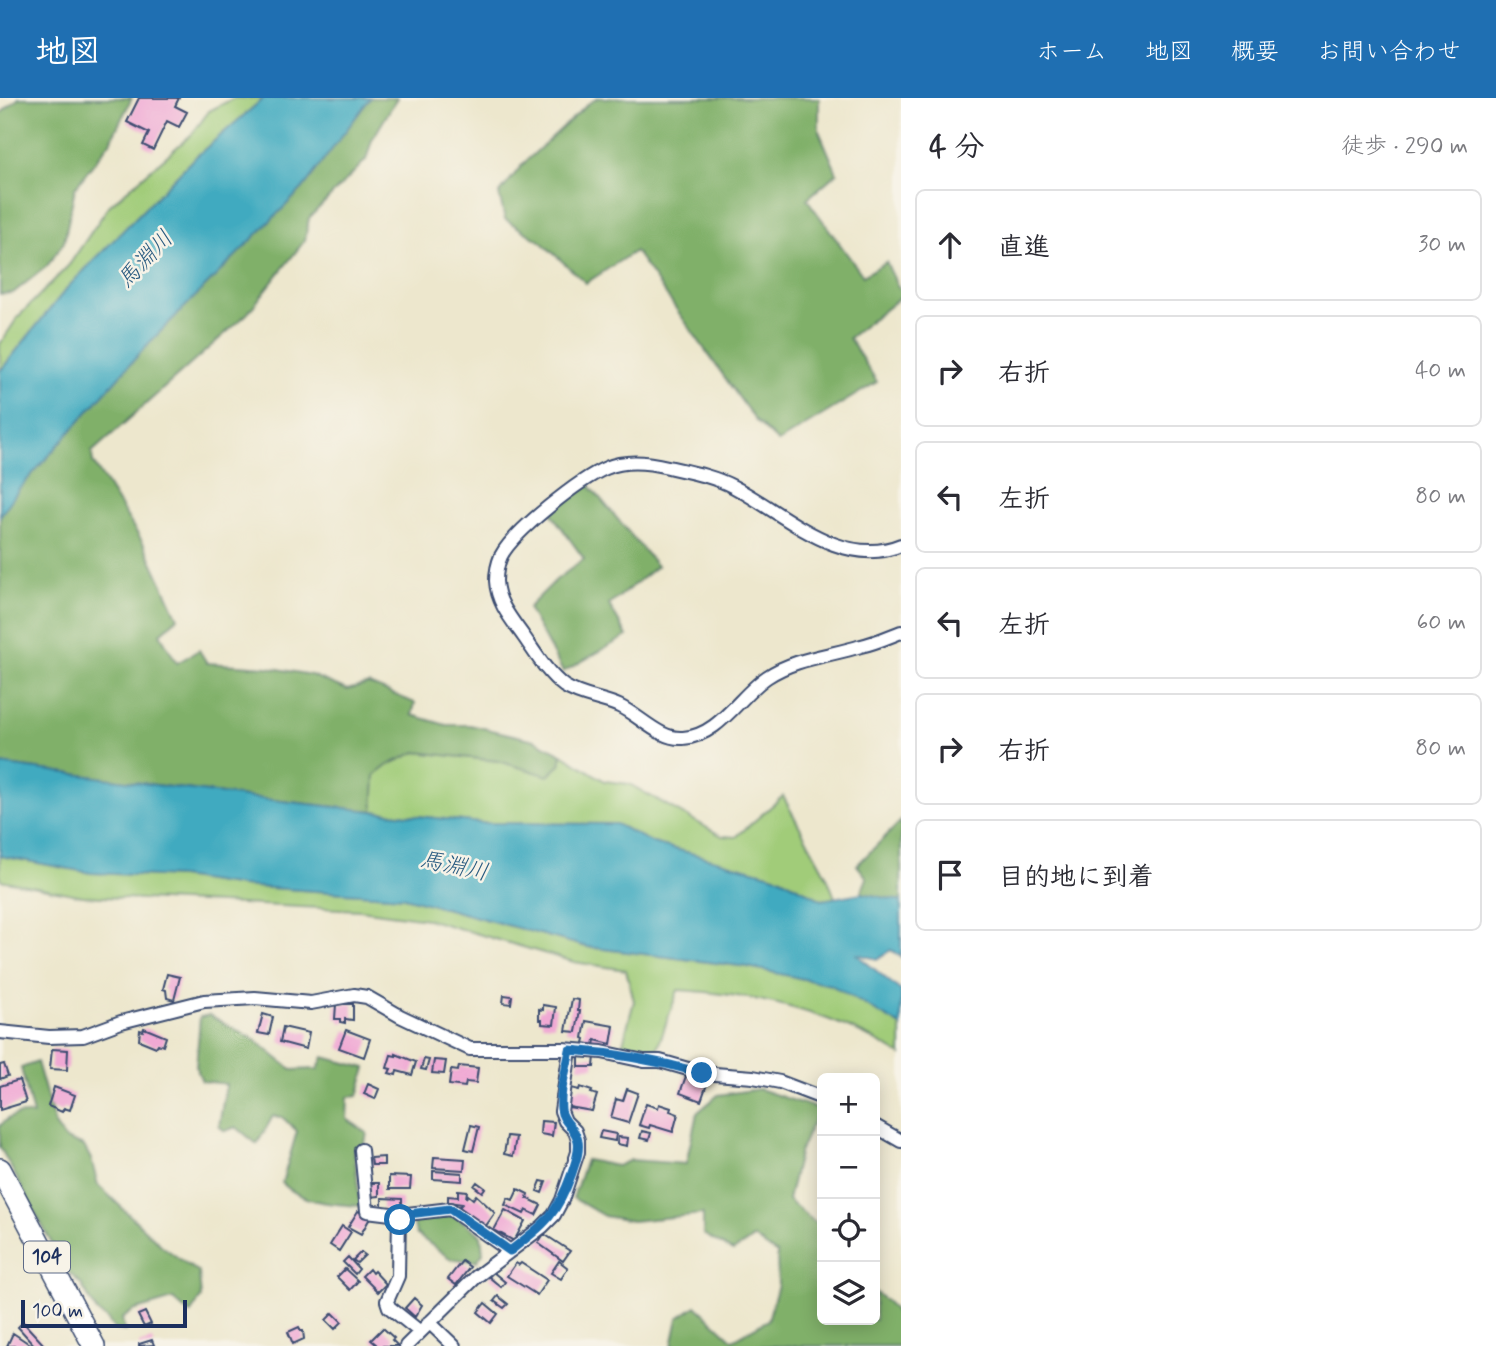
<!DOCTYPE html>
<html lang="ja">
<meta charset="utf-8">
<style>
:root{--surface:#fff;--page:#f2f2f3;--text:#2b2b33;--muted:#7c7c81;--line:#e1e1e2;--accent:#1f6fb2}
body{margin:0;font-family:Mynerve,"Klee One",sans-serif;background:var(--page);color:var(--text)}
.controls{position:absolute;right:21px;bottom:21px;display:grid;overflow:hidden;border-radius:10px;box-shadow:0 4px 18px #0003}
.controls button{width:63px;height:63px;display:grid;place-items:center;padding:0;border:0;border-bottom:2px solid var(--line);background:var(--surface);color:var(--text);font:35px sans-serif}
.scale{position:absolute;left:21px;bottom:18px;width:166px;box-sizing:border-box;padding-left:7px;border:4px solid #1b2f5e;border-top:0;font-size:19px;line-height:24px;white-space:nowrap;color:#1b2f5e;-webkit-text-stroke:5px #f7f3e8;paint-order:stroke}
.stop{position:absolute;width:21px;height:21px;margin:-16px;border:5px solid #1f6fb2;border-radius:50%;background:#fff}
.stop.end{background:#1f6fb2;border-color:#fff;box-shadow:0 2px 7px #0008}
.list{margin:0;padding:0;list-style:none}
h2{display:flex;justify-content:space-between;align-items:center;height:91px;margin:0;padding:0 28px;font-size:30px}
h2 small{font-size:23px;font-weight:400;color:var(--muted)}
.list li{display:grid;grid-template-columns:46px 1fr auto;gap:21px;align-items:center;box-sizing:border-box;height:112px;margin:0 14px 14px;padding:0 14px;border:2px solid var(--line);border-radius:10px}
.list b{display:block;font-size:26px;white-space:nowrap}
.list em{font-size:23px;font-style:normal;color:var(--muted)}
.icon{flex:none;width:38px;height:38px;fill:none;stroke:currentColor;stroke-width:2;stroke-linecap:round;stroke-linejoin:round}
.map{position:relative;flex:none;width:901px;height:1248px;overflow:hidden}
header{display:flex;align-items:center;gap:42px;box-sizing:border-box;height:98px;padding:0 35px;background:var(--accent);color:#fff}
header strong{font-size:33px}
nav{display:flex;gap:38px;margin-inline-start:auto;font-size:24px}
main{display:flex}
aside{flex:1;background:var(--surface)}
.map>svg:first-child{display:block}
.green{fill:#a1cc79;stroke:#5e7e6c;stroke-width:2}
.forest{fill:#80b069;stroke:#4e7064;stroke-width:2}
.water{fill:#41aac0;stroke:#2e6c8f;stroke-width:2}
.building{fill:#f0a9d4}
.lines{fill:none;stroke-linecap:round;stroke-linejoin:round}
.minor-casing{stroke:#3a4b6f;stroke-width:16}
.trunk-casing{stroke:#3a4b6f;stroke-width:24}
.minor{stroke:#fff;stroke-width:12}
.trunk{stroke:#fff;stroke-width:21}
.route{stroke:#1f6fb2;stroke-width:9}
.labels{text-anchor:middle;dominant-baseline:central;stroke-width:5;stroke-linejoin:round;paint-order:stroke}
.shield{fill:#f7f3e8;stroke:#5d6a87;stroke-width:2}
.shield-label{font-size:19px;font-weight:bold;fill:#1b2f5e}
.water-label{font-size:23px;font-style:italic;fill:#285a80;stroke:#f7f3e8}
</style>
<header>
<strong>地図</strong>
<nav><a>ホーム</a><a>地図</a><a>概要</a><a>お問い合わせ</a></nav>
</header>
<main>
<div class="map">
<svg width="901" height="1248" viewBox="0 0 901 1248">
<rect width="100%" height="100%" fill="#f7f3e8"/>
<filter id="ink" filterUnits="userSpaceOnUse"><feTurbulence type="fractalNoise" baseFrequency=".0143" numOctaves="2"/><feDisplacementMap in="SourceGraphic" scale="14" xChannelSelector="R" yChannelSelector="G"/><feConvolveMatrix kernelMatrix="1 2 1 2 8 2 1 2 1" color-interpolation-filters="sRGB"/></filter>
<filter id="wash" filterUnits="userSpaceOnUse"><feTurbulence type="fractalNoise" baseFrequency=".00686" numOctaves="4" result="noise"/><feDisplacementMap in="SourceGraphic" scale="28" xChannelSelector="R" yChannelSelector="G"/><feGaussianBlur stdDeviation="1.57" result="paint"/><feColorMatrix in="noise" values="0 0 0 0 0 0 0 0 0 0 0 0 0 0 0 0 0 1.4 0 .05"/><feComposite in="paint" operator="in"/></filter>
<g filter="url(#wash)">
<rect width="100%" height="100%" fill="#ede7cd"/>
<path class="green" d="M234,0H264L192,62L67,190L0,273V246L18,219L69,167L109,108L192,36L209,13Z
M416,654L498,663L548,677L560,667L562,656L605,683L629,686L722,738L736,739L783,698L827,779L835,800L822,802L779,779L653,745L616,726L481,725L373,713L375,677L388,667Z
M0,758L91,775L180,779L241,788L404,799L587,849L748,869L831,887L901,928V957C834,915 757,896 678,892L657,951L623,945L634,903L626,872L574,864L427,821L360,812L83,798L0,782Z"/>
<path class="forest" d="M19,0H132L110,44L75,90L64,144L47,168L13,195L0,196V16Z
M370,0H397L372,42L366,62L309,120L305,142L247,216L92,354L93,364L145,448L178,520L160,536L177,565L199,552L207,565L267,569L311,577L347,592L369,586L415,605L412,617L446,627H470L535,642L562,656L560,667L548,678L498,663L416,654L388,667L375,677L373,713L245,699L0,666V418L19,391L148,246L303,90Z
M598,0H819V33L837,75L807,101L863,178L886,164L901,195V199L849,240L877,284L778,344L755,322L635,153L586,185L541,144L505,121L499,96L523,66L589,5Z
M589,387L657,468L609,507L627,538L563,574L528,510L556,482L584,461L551,415Z
M901,723V803L861,795L867,780L857,767Z
M209,917L255,942L292,972L318,971L323,959L366,970L358,998L348,999L347,1021L367,1035L365,1045L354,1051L360,1108C332,1106 304,1106 282,1085L297,1033L282,1019L273,1018L257,1046L236,1029L225,1033L219,1028L226,986L202,983L196,969L200,919Z
M37,964L55,1027L65,1041L84,1048L91,1061L98,1087L162,1148L199,1175L201,1200L190,1216L173,1201L133,1213L122,1221L125,1233L114,1231L107,1221L97,1214L81,1186L66,1172L0,1049V1028C10,1017 19,1015 33,1017L21,970Z
M759,991L819,1011L800,1052L788,1102L820,1129L822,1138V1222H875V1194C901,1214 898,1216 900,1248H672L678,1220L696,1208L733,1242L768,1222L778,1187L777,1156L754,1140L733,1153L703,1136V1116L632,1123L604,1118L573,1100L586,1062L617,1068L631,1062L686,1066L697,1015L718,997Z
M453,1116L481,1137L483,1155L477,1163L451,1161L416,1136L413,1120Z"/>
<path class="water" d="M264,0H370L303,90L148,246L19,391L0,418V273L67,190L192,62Z
M0,666L245,699L481,725L616,726L653,745L779,779L822,802L861,795L901,803V859L891,852L877,861L856,856L901,893V928L831,887L748,869L587,849L404,799L241,788L180,779L91,775L0,758Z"/>
<g id="blocks">
<path class="building" d="M139,0H179L175,8L187,14L179,29L167,23L153,52L143,47L149,35L127,24Z
M167,876L180,879L174,902L167,900L166,892L163,891Z
M504,897L512,898L511,906L503,905Z
M572,901L579,902L578,913H580L576,934L566,933Z
M336,906H353V922L345,921V925L340,924V921H335Z
M543,907L556,909L554,927L542,926V922H539V911L543,912Z
M263,916L273,919L269,937L258,935Z
M586,923L614,928L611,946L595,942L594,947L584,945L585,941L583,940Z
M283,929L309,935L306,951L280,944Z
M144,930L166,939L163,948L158,946L156,949L139,942L140,932L143,933Z
M346,932L370,941L364,959L339,950Z
M52,951L68,952L67,972L50,971Z
M396,956L416,964L412,977L397,973L396,977L389,975L391,971L387,970L391,957L396,958Z
M579,958H595L594,969H579Z
M424,961L429,962L426,972L421,971Z
M434,962L446,963L444,976L432,975Z
M4,966L8,978L0,981V967Z
M459,968L478,970L476,985L466,984L465,989L449,987L451,972L458,973Z
M686,978L707,986L701,1003L680,995Z
M19,982L26,1004L0,1012V988Z
M368,986L379,991L375,1001L364,996Z
M54,989L75,997L70,1012L64,1010L62,1014L48,1008Z
M580,989L592,993L591,995L597,997L592,1013L569,1009L567,1006L571,990L579,992Z
M627,991L638,995L628,1025L611,1020L616,1001L623,1003Z
M646,1006L658,1010L659,1006L671,1010L670,1013L678,1016L673,1034L650,1027L649,1030L639,1027Z
M541,1023L554,1024L552,1038L540,1036Z
M471,1027L479,1029L473,1053L465,1051Z
M601,1033L616,1036L615,1043L599,1040Z
M642,1033L651,1035L649,1042L640,1040Z
M507,1038L516,1039L513,1058L504,1056Z
M618,1039L628,1040L627,1048L617,1046Z
M384,1059V1067H372L371,1060Z
M434,1059L465,1061L464,1072L433,1070Z
M433,1073L462,1075V1083L433,1081Z
M389,1078L411,1079L410,1091H389Z
M541,1083L546,1084L542,1095L537,1093Z
M477,1084L485,1090L482,1094L474,1088Z
M369,1085H379V1098L370,1099Z
M518,1091L528,1096L527,1100L541,1107L536,1117L526,1112L524,1116L505,1107L508,1100L513,1102Z
M458,1092L467,1093L466,1100L468,1097L473,1101L476,1097L495,1115L485,1129L459,1109L462,1106L448,1104V1098L458,1099Z
M382,1100L402,1101V1111H382Z
M505,1112L525,1123L514,1143L494,1132Z
M358,1113L370,1120L361,1136L348,1129Z
M342,1128L351,1134L339,1153L330,1147Z
M544,1136L570,1153L563,1163L538,1145Z
M361,1154L365,1157L357,1165L353,1162Z
M348,1159L359,1171L355,1176L343,1164Z
M462,1163L470,1169L456,1187L448,1181Z
M559,1163L568,1170L561,1181L551,1175Z
M516,1165L519,1167L521,1165L547,1182L537,1197L507,1178Z
M345,1171L358,1183L350,1192L337,1179Z
M369,1171L372,1175L374,1173L386,1186L378,1194L362,1178Z
M493,1174L505,1184L501,1189L489,1179Z
M498,1198L508,1206L504,1210L494,1203Z
M414,1200L422,1207L415,1219L405,1210Z
M485,1205L498,1216L491,1225L478,1214Z
M145,1214L151,1226L144,1229L138,1217Z
M333,1215L342,1224L335,1231L326,1222Z
M23,1224L45,1248H35L18,1229Z
M299,1229L301,1233H303L304,1241L293,1246L288,1234Z
M383,1230L394,1240L392,1242L398,1248H374L376,1246L371,1242Z
M13,1235L25,1243L32,1248H7Z
M152,1242L154,1247L139,1248V1246Z"/>
</g>
</g>
<g filter="url(#ink)">
<use href="#blocks" fill-opacity="0" stroke="#3a4b6f" stroke-width="2"/>
<g class="lines">
<defs>
<path id="minor" d="M901,447C841,472 784,415 734,389C713,378 690,374 668,369C648,364 626,361 606,370C580,381 514,433 501,458C498,465 496,475 496,483C497,505 512,522 524,539C536,556 547,575 564,588C581,599 601,600 619,608C639,617 660,642 683,640C719,638 739,598 767,579C795,560 830,558 861,548C875,545 888,539 901,534
M0,934L49,939L83,938L121,924L204,903L255,900L311,905L354,897L367,899L400,918L470,951H563L602,954L644,963H660L702,975L753,979L780,984L822,1000
M875,1028L901,1043
M361,1052L367,1113L399,1117L450,1111L510,1153
M399,1117L398,1178L387,1203L389,1209L419,1233
M429,1224L454,1248
M406,1248L476,1179L542,1129L554,1117L562,1102L578,1054V1042L575,1033L565,1023L561,1013L570,952"/>
<path id="trunk" d="M0,1071L94,1248"/>
</defs>
<use href="#minor" class="minor-casing"/>
<use href="#trunk" class="trunk-casing"/>
<use href="#minor" class="minor"/>
<use href="#trunk" class="trunk"/>
</g>
</g>
<g class="lines" filter="url(#ink)">
<path class="route" d="M400,1122V1117L450,1111L510,1153C545,1126 557,1117 572,1075C575,1065 580,1054 578,1043C576,1030 562,1024 561,1011C559,992 567,970 570,952C614,955 659,963 702,975"/>
</g>
<g class="labels">
<rect class="shield" x="24" y="1143.5" width="46" height="31" rx="5"/>
<g class="shield-label">
<text x="47" y="1159">104</text>
</g>
<g class="water-label">
<text transform="translate(146 162) rotate(-47)">馬淵川</text>
<text transform="translate(454 769) rotate(12)">馬淵川</text>
</g>
</g>
</svg>
<div class="controls">
<button>+</button>
<button>−</button>
<button><svg class="icon" aria-label="locate" viewBox="0 0 24 24"><circle cx="12" cy="12" r="6"/><path d="M12 2v4M12 18v4M2 12h4M18 12h4"/></svg></button>
<button><svg class="icon" aria-label="layers" viewBox="0 0 24 24"><path d="M12 4l9 5-9 5-9-5zM3 14l9 5 9-5"/></svg></button>
</div>
<div class="scale">100 m</div>
<div class="stop" style="left:400px;top:1122px"></div>
<div class="stop end" style="left:702px;top:975px"></div>
</div>
<aside>
<h2>4 分<small>徒歩 · 290 m</small></h2>
<ul class="list">
<li><svg class="icon" aria-label="ahead" viewBox="0 0 24 24"><path d="M12 20V5M6 11l6-6 6 6"/></svg><div><b>直進</b></div><em>30 m</em></li>
<li><svg class="icon" aria-label="right" viewBox="0 0 24 24"><path d="M7 20v-9h11M14 6l5 5-5 5"/></svg><div><b>右折</b></div><em>40 m</em></li>
<li><svg class="icon" aria-label="left" viewBox="0 0 24 24"><path d="M17 20v-9H6M10 6l-5 5 5 5"/></svg><div><b>左折</b></div><em>80 m</em></li>
<li><svg class="icon" aria-label="left" viewBox="0 0 24 24"><path d="M17 20v-9H6M10 6l-5 5 5 5"/></svg><div><b>左折</b></div><em>60 m</em></li>
<li><svg class="icon" aria-label="right" viewBox="0 0 24 24"><path d="M7 20v-9h11M14 6l5 5-5 5"/></svg><div><b>右折</b></div><em>80 m</em></li>
<li><svg class="icon" aria-label="arrive" viewBox="0 0 24 24"><path d="M6 21V4h12l-3 4 3 4H6"/></svg><div><b>目的地に到着</b></div></li>
</ul>
</aside>
</main>
